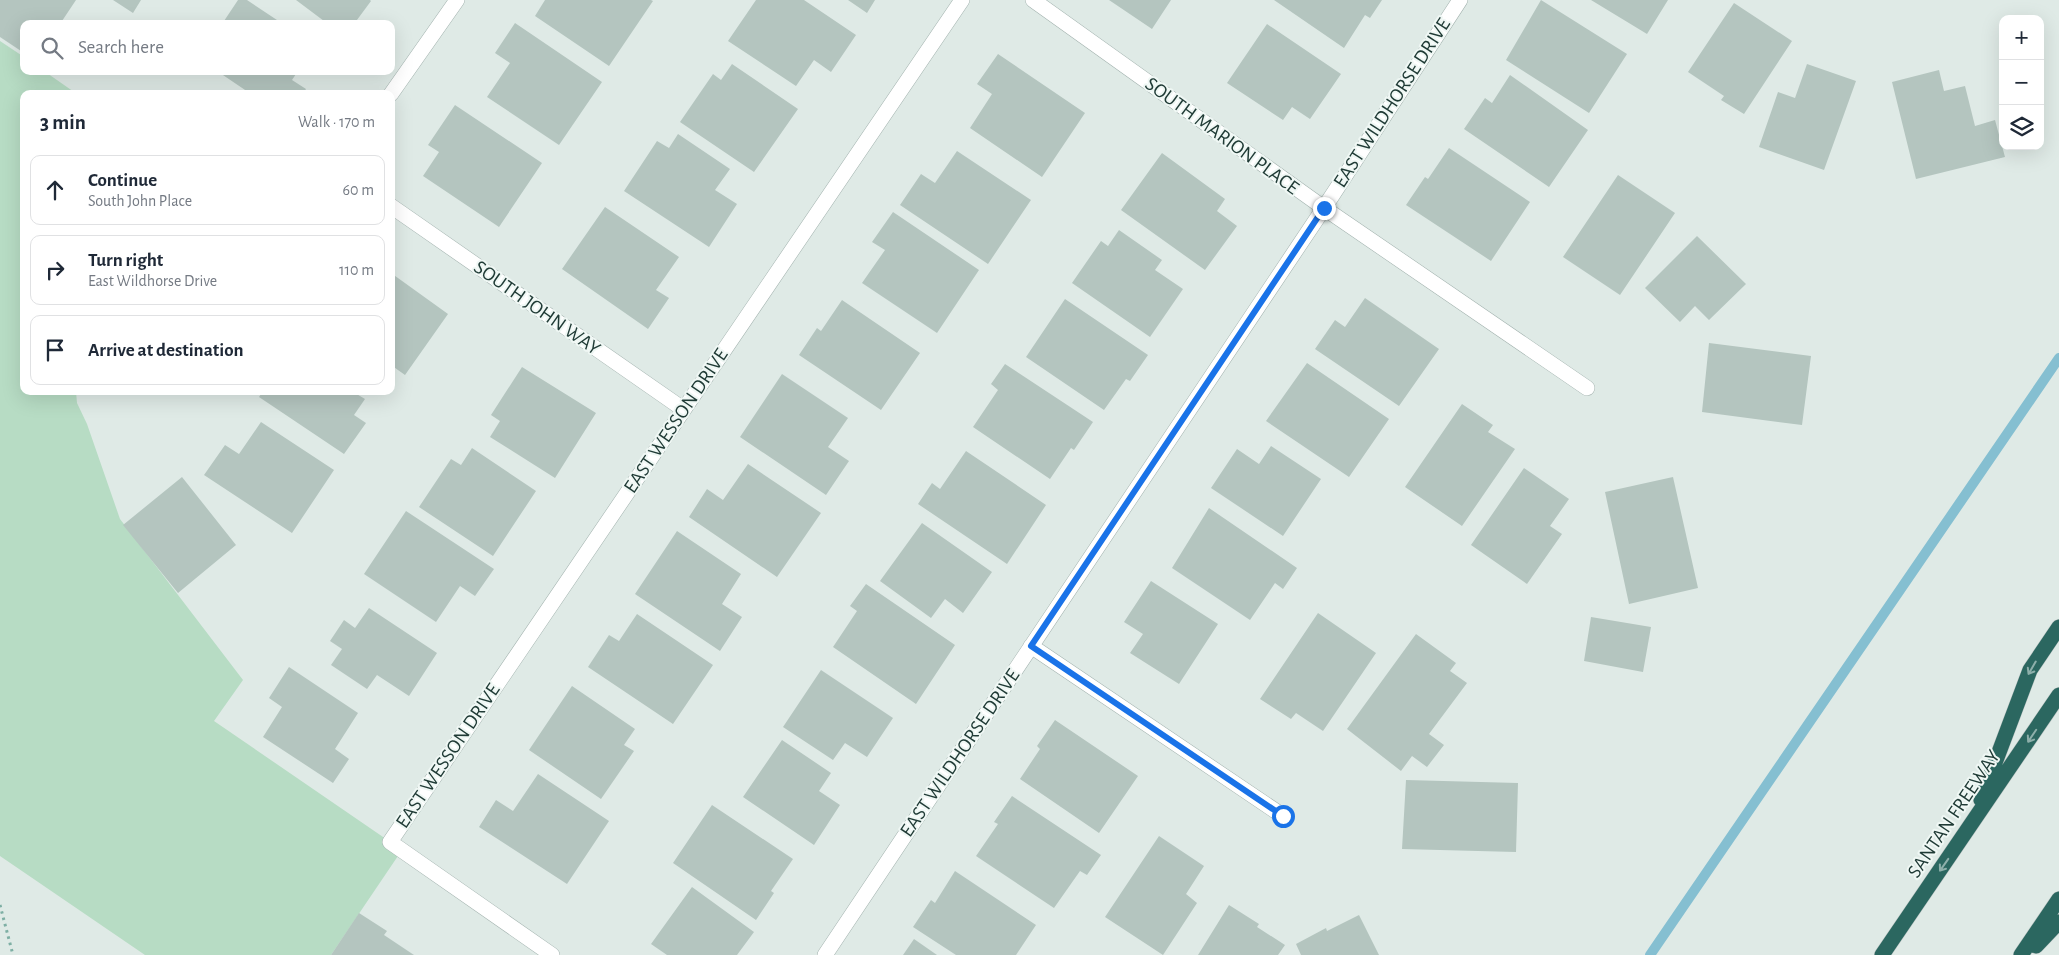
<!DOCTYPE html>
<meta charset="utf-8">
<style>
:root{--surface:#fff;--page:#f6f6f7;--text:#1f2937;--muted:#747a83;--line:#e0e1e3}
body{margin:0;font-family:"Alegreya Sans",sans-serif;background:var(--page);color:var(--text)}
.controls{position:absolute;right:15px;top:15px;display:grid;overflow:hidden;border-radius:10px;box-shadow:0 5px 20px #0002}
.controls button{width:45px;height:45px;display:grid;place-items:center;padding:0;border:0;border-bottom:1px solid var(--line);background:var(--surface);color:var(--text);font:25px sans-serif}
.stop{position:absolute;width:15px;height:15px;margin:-11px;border:4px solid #1a73e8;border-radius:50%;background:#fff}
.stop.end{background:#1a73e8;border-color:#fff;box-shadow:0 1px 5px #0008}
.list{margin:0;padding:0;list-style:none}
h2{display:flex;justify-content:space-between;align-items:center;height:65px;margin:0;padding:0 20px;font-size:21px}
h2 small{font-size:16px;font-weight:400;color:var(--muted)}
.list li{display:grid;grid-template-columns:32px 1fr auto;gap:15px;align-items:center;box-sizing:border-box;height:70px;margin:0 10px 10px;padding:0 10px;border:1px solid var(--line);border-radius:10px}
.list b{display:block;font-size:19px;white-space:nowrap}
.list p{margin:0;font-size:16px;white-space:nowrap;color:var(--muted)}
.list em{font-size:16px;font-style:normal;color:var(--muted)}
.icon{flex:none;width:28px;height:28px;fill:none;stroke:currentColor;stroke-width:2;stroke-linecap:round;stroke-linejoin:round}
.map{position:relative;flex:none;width:2059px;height:955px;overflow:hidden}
.search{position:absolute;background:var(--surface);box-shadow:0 5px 20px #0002;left:20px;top:20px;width:375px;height:55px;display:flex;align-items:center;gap:12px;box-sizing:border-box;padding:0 18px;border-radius:10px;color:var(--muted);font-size:19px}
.panel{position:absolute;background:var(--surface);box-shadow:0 5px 20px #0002;left:20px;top:90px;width:375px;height:305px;border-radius:10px}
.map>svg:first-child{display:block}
.green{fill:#b7dcc4}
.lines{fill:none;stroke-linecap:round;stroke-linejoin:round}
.stream{stroke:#85bfd1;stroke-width:10}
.building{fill:#b4c5bf}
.minor-casing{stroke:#a2b2ae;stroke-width:16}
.motorway-casing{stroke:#bcc4c3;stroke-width:16}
.path{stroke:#7eafa4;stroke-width:3;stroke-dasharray:2.5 4;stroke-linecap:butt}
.minor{stroke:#fff;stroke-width:15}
.motorway{stroke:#2b6760;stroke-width:15}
.oneway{stroke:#8dafaa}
.route{stroke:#1a73e8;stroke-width:6}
.labels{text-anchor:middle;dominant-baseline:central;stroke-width:4;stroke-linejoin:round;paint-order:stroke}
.street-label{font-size:20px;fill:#203b36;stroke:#eff7f4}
</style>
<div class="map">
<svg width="2059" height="955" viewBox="0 0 2059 955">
<rect width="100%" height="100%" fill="#dfeae6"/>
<path class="green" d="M0,41L24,57V71H44L77,94H24V391H76L77,403L87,424L120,519L243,680L214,721L402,850L331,955H145L0,856Z"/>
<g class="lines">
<path class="stream" d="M1650,955L2059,358"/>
</g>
<path class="building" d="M0,0H76L60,24H24V53L0,37Z
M113,0H141L133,13Z
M238,0H247L283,24H222Z
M296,0H370L371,1L354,24H328Z
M545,0H651L653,1L609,66L535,16Z
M756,0H804L856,35L831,72L814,60L796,86L728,41Z
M848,0H875L867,13Z
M1109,0H1171L1152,29Z
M1274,0H1382L1370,18L1365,15L1344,48Z
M1541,0L1627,54L1589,113L1506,60Z
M1591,0H1668L1647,34Z
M1734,3L1792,41L1744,114L1721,100L1724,96L1688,72Z
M515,23L602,82L559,145L487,97L510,63L495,53Z
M1267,24L1341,74L1310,119L1292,107L1283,120L1227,83Z
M998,54L1085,113L1042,177L970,128L992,94L977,84Z
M732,64L798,109L754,172L680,122L713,74L721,80Z
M1807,64L1856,81L1824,170L1759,147L1778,92L1795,98Z
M1939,70L1944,91L1965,86L1975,126L1995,120L2005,157L1916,179L1892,82Z
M217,71H298L292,80L306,89L303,94H251Z
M1510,75L1588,130L1549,187L1464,129L1485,98L1492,103Z
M455,105L542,163L499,227L423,176L439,152L428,145Z
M678,134L730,169L715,190L737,204L709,247L624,191L657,141L669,148Z
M1449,148L1530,202L1491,261L1406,205L1425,177L1428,179Z
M957,151L1031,200L988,264L900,205L921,174L935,183Z
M1162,153L1225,199L1217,211L1237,226L1205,270L1121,210Z
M1618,175L1675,213L1620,295L1563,257Z
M605,207L679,257L656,290L669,298L648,329L562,269Z
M893,212L979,270L937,333L862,283L885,250L872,242Z
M1119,230L1162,260L1155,270L1183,289L1150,337L1072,283L1101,241L1108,246Z
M1697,236L1746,284L1709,320L1695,306L1680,322L1645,288Z
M391,273L448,314L405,375L391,365Z
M1365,298L1439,349L1399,406L1315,349L1335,320L1345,327Z
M1065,299L1148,355L1130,381L1126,379L1104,410L1026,357Z
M842,300L920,353L881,410L799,355L817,328L821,331Z
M1709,343L1811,356L1802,425L1702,412Z
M1307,363L1389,419L1349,477L1266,421Z
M1005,364L1093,422L1074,450L1071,448L1050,479L973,427L998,390L991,384Z
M522,367L596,413L555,478L490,437L500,421L491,415Z
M782,374L848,418L828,447L849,461L826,495L740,437Z
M263,391H356L355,393L365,399L354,415L366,423L344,454L259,397Z
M1462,404L1493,425L1488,432L1515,449L1462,526L1405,487Z
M261,422L334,470L292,533L204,475L225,445L239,454Z
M1271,446L1321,479L1283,536L1211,488L1237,449L1259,464Z
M472,448L536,491L493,556L419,507L451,459L461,465Z
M966,451L1046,505L1007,564L918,504L932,483L940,489Z
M748,464L821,513L777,577L689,517L707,489L723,500Z
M1524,468L1569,499L1550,526L1562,534L1527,584L1471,545Z
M182,477L236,545L178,593L123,525Z
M1673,477L1698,588L1629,604L1605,492Z
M1209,508L1297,568L1283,589L1275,583L1250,620L1172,568Z
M406,511L494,569L475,596L460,586L436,622L364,574Z
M922,523L992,572L963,613L945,599L931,618L880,581Z
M677,531L741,574L722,604L742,617L720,651L635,594Z
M1151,581L1218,624L1179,684L1130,653L1143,634L1124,622Z
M866,584L955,645L916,704L833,647L857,611L850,606Z
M369,608L437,653L409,696L377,675L367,689L331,665L342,649L330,641L344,620L355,628Z
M1318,613L1376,653L1323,731L1296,713L1291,719L1260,699Z
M637,614L713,665L673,724L588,667L609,635L619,641Z
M1591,617L1651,627L1643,672L1584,661Z
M1416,634L1456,663L1450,671L1467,683L1429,734L1444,745L1427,767L1412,756L1401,771L1347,729Z
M289,667L358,713L335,749L349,759L333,783L263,737L282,707L269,698Z
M821,670L893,718L867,757L845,743L833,760L783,727Z
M572,686L635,729L624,745L634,751L601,799L529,750Z
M1055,720L1138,776L1099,833L1020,779L1040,749L1037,746Z
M782,740L831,773L819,791L840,805L814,845L743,797Z
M538,774L609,821L567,884L479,827L496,800L513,811Z
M1406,780L1518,783L1516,852L1402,849Z
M1012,796L1101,855L1087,875L1080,871L1054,908L976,856L998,824L994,822Z
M712,805L793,859L771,891L774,893L756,920L673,863Z
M1159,836L1204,866L1186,894L1197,903L1163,955L1105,917Z
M955,871L1036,925L1016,955H956L913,927L931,900L935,903Z
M692,887L754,932L737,955H667L651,944Z
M1229,905L1259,924L1257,927L1285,945L1278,955H1198Z
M359,913L387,931L384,935L414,955H331Z
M1359,915L1379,955H1301L1296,944L1326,928L1327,931Z
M914,939L937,955H903Z"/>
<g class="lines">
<defs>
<path id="minor" d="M1033,0L1324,208L1587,388
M391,94L457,0
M391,206L683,409
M1031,646L1283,816
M552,955L390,842L962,0
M825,955L1324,208L1460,0"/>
<path id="motorway" d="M1981,800L2030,670L2059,627
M2036,946L2059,922
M1882,955L2059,695
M2021,955L2059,899"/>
</defs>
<use href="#minor" class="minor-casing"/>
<use href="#motorway" class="motorway-casing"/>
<path class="path" d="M0,905L13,955"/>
<use href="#minor" class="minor"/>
<use href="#motorway" class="motorway"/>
</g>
<defs><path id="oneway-shaft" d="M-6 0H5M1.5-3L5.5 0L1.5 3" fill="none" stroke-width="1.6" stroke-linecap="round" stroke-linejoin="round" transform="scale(1.25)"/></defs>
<g class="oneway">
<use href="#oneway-shaft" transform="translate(2032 668) rotate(120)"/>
<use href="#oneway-shaft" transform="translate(2032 736) rotate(124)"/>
<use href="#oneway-shaft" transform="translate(1944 865) rotate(125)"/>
</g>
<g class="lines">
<path class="route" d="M1283,816L1031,646L1324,208"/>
</g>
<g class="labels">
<g class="street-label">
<text transform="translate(1392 103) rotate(-57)">EAST WILDHORSE DRIVE</text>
<text transform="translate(1222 136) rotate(36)">SOUTH MARION PLACE</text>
<text transform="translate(537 308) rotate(35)">SOUTH JOHN WAY</text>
<text transform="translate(676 421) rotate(-56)">EAST WESSON DRIVE</text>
<text transform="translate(960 753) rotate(-56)">EAST WILDHORSE DRIVE</text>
<text transform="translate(448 756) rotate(-56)">EAST WESSON DRIVE</text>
<text transform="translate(1954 814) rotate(-56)">SANTAN FREEWAY</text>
</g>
</g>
</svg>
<div class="controls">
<button>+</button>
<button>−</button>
<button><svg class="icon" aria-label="layers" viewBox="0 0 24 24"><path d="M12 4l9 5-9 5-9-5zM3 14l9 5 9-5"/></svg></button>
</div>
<div class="stop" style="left:1283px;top:816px"></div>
<div class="stop end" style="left:1324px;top:208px"></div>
<div class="search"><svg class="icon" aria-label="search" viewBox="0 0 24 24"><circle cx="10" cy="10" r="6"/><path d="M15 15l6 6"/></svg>Search here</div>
<section class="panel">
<h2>3 min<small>Walk · 170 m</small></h2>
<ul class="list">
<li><svg class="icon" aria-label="ahead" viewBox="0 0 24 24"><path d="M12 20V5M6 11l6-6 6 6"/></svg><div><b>Continue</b><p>South John Place</p></div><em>60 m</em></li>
<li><svg class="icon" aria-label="right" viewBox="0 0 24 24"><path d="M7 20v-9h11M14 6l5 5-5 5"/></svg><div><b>Turn right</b><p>East Wildhorse Drive</p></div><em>110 m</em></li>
<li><svg class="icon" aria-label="arrive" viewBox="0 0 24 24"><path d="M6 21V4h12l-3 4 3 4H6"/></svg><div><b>Arrive at destination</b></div></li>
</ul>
</section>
</div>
